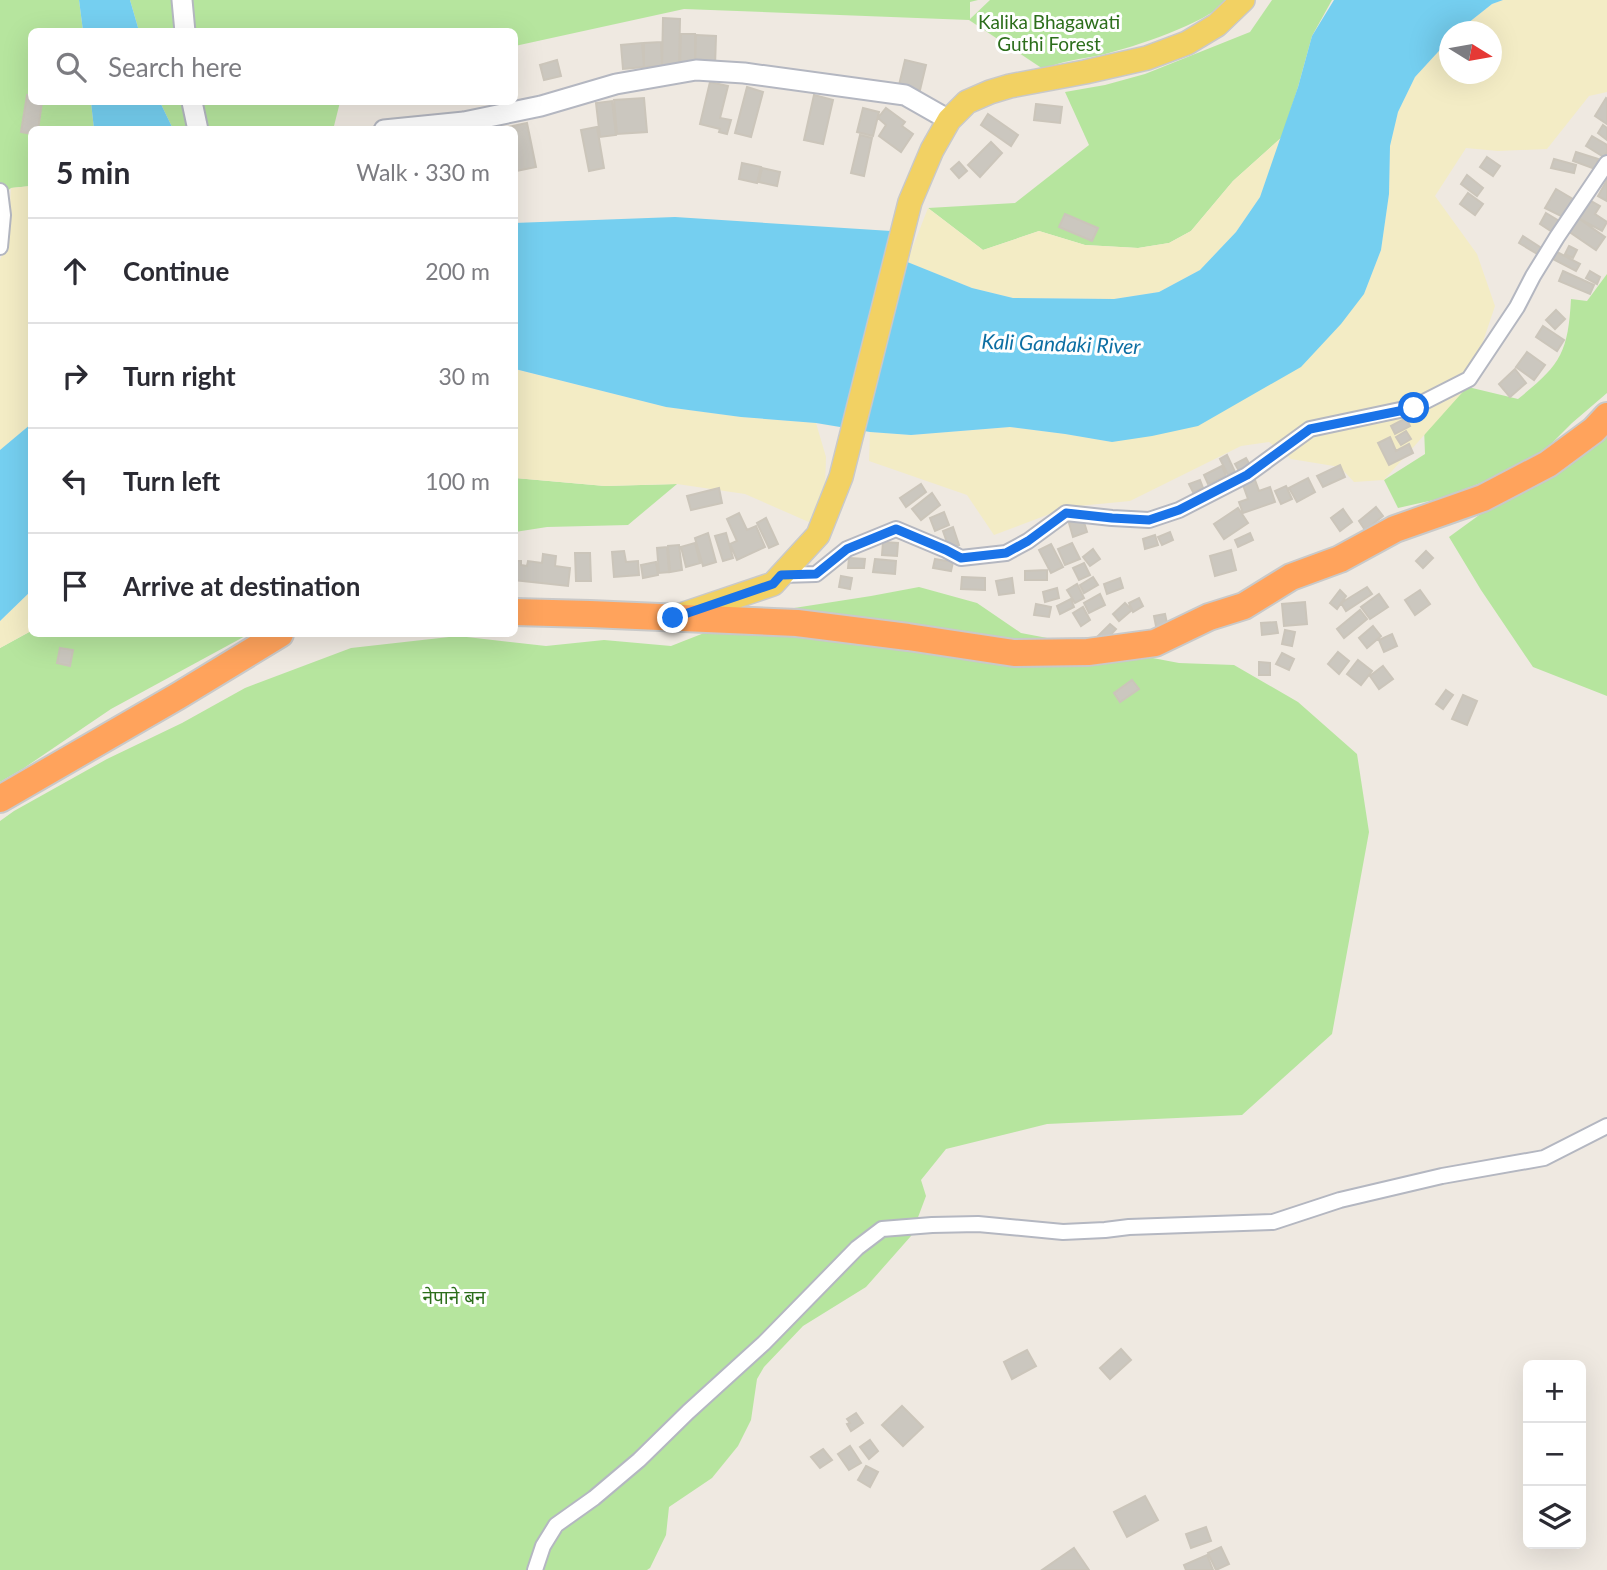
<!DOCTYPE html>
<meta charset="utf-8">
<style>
:root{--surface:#fff;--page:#f2f2f3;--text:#2b2b33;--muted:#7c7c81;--line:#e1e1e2}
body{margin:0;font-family:Lato,"Noto Sans Devanagari",sans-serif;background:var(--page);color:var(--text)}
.controls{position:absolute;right:21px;bottom:21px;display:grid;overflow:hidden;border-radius:10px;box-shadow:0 7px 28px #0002}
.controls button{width:63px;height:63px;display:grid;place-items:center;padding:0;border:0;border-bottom:2px solid var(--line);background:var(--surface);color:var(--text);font:35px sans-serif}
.compass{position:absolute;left:1439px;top:21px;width:63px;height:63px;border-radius:50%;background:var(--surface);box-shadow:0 7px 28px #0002;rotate:101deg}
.stop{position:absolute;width:21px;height:21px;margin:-16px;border:5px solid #1a73e8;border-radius:50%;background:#fff}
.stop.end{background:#1a73e8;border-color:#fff;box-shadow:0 2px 7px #0008}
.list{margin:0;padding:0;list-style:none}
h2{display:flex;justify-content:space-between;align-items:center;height:91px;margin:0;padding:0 28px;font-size:30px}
h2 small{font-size:23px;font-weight:400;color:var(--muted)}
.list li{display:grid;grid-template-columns:46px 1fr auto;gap:21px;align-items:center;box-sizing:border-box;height:105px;padding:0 28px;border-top:2px solid var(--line)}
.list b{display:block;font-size:26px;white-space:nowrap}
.list em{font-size:23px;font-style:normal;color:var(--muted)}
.icon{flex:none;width:38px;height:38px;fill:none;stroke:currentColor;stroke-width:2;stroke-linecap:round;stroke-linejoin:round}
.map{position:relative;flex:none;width:1607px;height:1570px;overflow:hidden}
.search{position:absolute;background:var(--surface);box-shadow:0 7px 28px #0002;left:28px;top:28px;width:490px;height:77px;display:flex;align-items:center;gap:18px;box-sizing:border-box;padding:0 24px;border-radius:10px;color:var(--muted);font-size:26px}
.panel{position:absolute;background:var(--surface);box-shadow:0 7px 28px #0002;left:28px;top:126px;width:490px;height:511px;border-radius:10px}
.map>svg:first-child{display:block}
.green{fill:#b6e59e}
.sand{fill:#f3ecc5}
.water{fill:#75cff0}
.building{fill:#cbc7bf;stroke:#cbc5ba;stroke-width:2}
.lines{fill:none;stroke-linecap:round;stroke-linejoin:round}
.street-casing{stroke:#b4b7c1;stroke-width:18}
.secondary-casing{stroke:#b4b7c1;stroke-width:23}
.primary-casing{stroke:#c9c9c9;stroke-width:26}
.highway-casing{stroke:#c9c9c9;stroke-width:30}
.street{stroke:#fff;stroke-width:14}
.secondary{stroke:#fff;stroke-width:19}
.primary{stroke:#f2d163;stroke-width:23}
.highway{stroke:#ffa35c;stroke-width:26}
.route{stroke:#1a73e8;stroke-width:9}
.labels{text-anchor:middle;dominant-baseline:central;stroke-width:6;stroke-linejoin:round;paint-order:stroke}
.park-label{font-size:19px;fill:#2c6e1b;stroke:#fff}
.water-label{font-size:21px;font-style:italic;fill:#0d6fa3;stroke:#fff}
</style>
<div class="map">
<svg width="1607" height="1570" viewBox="0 0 1607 1570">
<rect width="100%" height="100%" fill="#efe9e1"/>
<path class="green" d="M0,0H79L83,31L32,32V102H91L94,129L32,130L31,186L11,188L0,197Z
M130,0H978L970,2V19L990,0H1229C1202,25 1137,46 1101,55C1081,59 1062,61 1043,69L969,20L684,9L515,46L514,32L139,31Z
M1272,0H1332L1312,36L1298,87L1282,137L1233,181L1191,231L1169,243L1138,248L1085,245L1039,231L983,250L928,208L1015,203L1089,145L1065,92L1105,85L1145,74L1250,32Z
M160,102H340L333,130L173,129Z
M1607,274V393L1572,423L1538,457L1497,477L1438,499L1398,508L1384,480L1425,454L1424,427L1468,387L1518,399C1560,365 1568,354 1571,299L1587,301Z
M1607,431V696L1533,667L1481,590L1449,537L1482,513L1522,491Z
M515,478L605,486L677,484L628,525L547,527L515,532Z
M919,587L977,603L1021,633L1179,663L1234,665L1298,702L1357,754L1369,832L1332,1034L1242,1115L1047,1124L946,1149L921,1180L926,1196L911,1236L866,1287L803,1326L764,1367L757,1379L751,1420L738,1446L712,1478L669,1507L666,1535L650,1568L647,1570H0V821L14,811L107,759L182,723L245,688L351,648L458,636L546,646L604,640L671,646L750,615L871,596Z
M31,631L32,634H249L111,709L24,768L0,782V648Z"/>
<path class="sand" d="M1503,0H1607V92L1589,96L1547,149L1498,151L1466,148L1435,196L1477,254L1495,306L1468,386L1384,480L1354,482L1340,467L1291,459L1269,442L1241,446L1130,501L1068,507L994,535L967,495L869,461L870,432L911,435L1010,427L1065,434L1112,442L1364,294L1381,250L1389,194L1390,146L1398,112L1415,77L1449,40L1450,74H1492V32L1458,31L1492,4Z
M1282,137L1260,197L1236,232L1200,270L1159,292L1114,299L1013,298L972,288L907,262L928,208L983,250L1039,231L1085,245L1138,248L1169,243L1191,231L1233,181Z
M31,186V424L0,450V260L8,241L11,188Z
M514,369L666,407L741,417L816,423L826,457L825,489L811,523L745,494L677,484L605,486L515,478Z
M31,591V631L0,648V621Z"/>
<path class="water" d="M79,0H130L139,31H83Z
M1334,0H1503L1492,4L1458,31L1450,32L1449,40L1415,77L1398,112L1390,146L1389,194L1381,250L1364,294L1341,324L1301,367L1198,426L1152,436L1112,442L1065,434L1010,427L911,435L870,432L816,423L741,417L666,407L515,369L514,223L675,217L891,231L889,245L885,253L972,288L1013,298L1114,299L1159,292L1200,270L1236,232L1260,197L1298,87L1312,36Z
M91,102H160L173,129H94Z
M31,424V591L0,621V450Z"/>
<path class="building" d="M663,18L680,19L679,66H662Z
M681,34H695V65H680Z
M696,35L716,36L715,67L695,66Z
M661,42L662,66L644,67V43Z
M642,43L644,67L623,69L621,45Z
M557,60L561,76L544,80L540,65Z
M905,60L926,65L920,90L899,85Z
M710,82L728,86L720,118L731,120L727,134L719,132L720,129L700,124Z
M747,87L763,92L751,137L735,133Z
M27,95L32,96V102H42L38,130H32V134L21,132Z
M814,95L833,100L823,144L804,140Z
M644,98L647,132L617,134L614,100Z
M1606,98L1607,99V124L1595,116Z
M612,101L616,135L600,137L596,103Z
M1036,104L1062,107L1060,123L1034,120Z
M863,108L879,112L873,136L857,132Z
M886,108L905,122L902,126L913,134L901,152L879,136L886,125L878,118Z
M988,114L1018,135L1011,146L981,125Z
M527,123L536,167L516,171L514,163V130L498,129Z
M1603,125L1607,128V140L1598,133Z
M597,127L604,168L589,171L581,130Z
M860,135L872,138L864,176L851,173Z
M1592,136L1607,145V152L1604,157L1586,146Z
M991,142L1002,153L980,177L968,165Z
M1576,152L1598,159L1595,169L1573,161Z
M1487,157L1500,166L1493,176L1480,167Z
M1554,159L1576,165L1574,173L1551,168Z
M959,162L967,171L959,178L951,169Z
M742,163L761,167L757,183L739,179Z
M762,168L780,172L777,186L759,182Z
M1467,175L1483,188L1477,196L1461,184Z
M1607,180V201L1598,196Z
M1556,189L1573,199L1563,217L1545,208Z
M1468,193L1483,204L1475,215L1460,204Z
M1589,200L1600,206L1595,214L1607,222L1602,231L1578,218Z
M1546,213L1561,222L1554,233L1540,224Z
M1065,214L1098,228L1092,241L1059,227Z
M1578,218L1605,237L1596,250L1568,231Z
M1523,236L1543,249L1539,255L1519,243Z
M1569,246L1577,250L1573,258L1565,254Z
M1557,252L1580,264L1576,271L1553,259Z
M1563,271L1594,285L1590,294L1559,281Z
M1590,271L1600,277L1597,284L1586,278Z
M1556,310L1565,319L1555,329L1546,320Z
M1543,326L1564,340L1557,351L1536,337Z
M1527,352L1545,365L1534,380L1516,367Z
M1515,369L1526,383L1510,397L1499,384Z
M1406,418L1410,426L1395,434L1391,426Z
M1406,431L1411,439L1401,445L1396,437Z
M1390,437L1396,451L1409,444L1413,453L1389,465L1378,443Z
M1227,455L1235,472L1228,475L1220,459Z
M1246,458L1250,465L1239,471L1235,464Z
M1340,465L1345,477L1323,487L1317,476Z
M1222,466L1226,476L1208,484L1204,475Z
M1308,478L1315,492L1297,502L1289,488Z
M1200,480L1203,488L1193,492L1189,484Z
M1255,480L1259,491L1270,487L1275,502L1243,513L1239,502L1248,499L1243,485Z
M921,484L926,492L906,507L900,498Z
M1286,486L1292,499L1281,504L1275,491Z
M719,488L722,503L691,510L687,496Z
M932,493L940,505L921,520L912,509Z
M1376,507L1383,516L1365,530L1359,521Z
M1238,508L1248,523L1224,539L1214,524Z
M1343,509L1352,522L1340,531L1331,518Z
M944,512L949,525L935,531L930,518Z
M739,513L747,530L756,526L765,547L737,560L730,544L737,541L727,519Z
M766,518L778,544L769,548L757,523Z
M1083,519L1087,532L1073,537L1069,523Z
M953,527L959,545L949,548L943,531Z
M1170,532L1173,540L1162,545L1158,537Z
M708,533L716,562L703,566L695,538Z
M726,533L733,558L723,561L715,536Z
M1250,533L1253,540L1238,547L1235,540Z
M1155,535L1158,545L1145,549L1143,539Z
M883,542L898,543L897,556L882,555Z
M695,543L700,563L686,567L681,547Z
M1072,543L1080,559L1065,565L1058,549Z
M1051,544L1063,567L1051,573L1039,550Z
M679,545L682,570L670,572L668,546Z
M667,547L669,572L659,573L657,548Z
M1093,549L1100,559L1090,566L1083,557Z
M1231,550L1236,570L1215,576L1210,556Z
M624,551L626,562L638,561L639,575L614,577L612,552Z
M1426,551L1433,558L1423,568L1416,561Z
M575,553H590L591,581H576Z
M543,554L556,556L555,566L570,568L568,586L514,580V561H521V565L527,566L528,561L542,563Z
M849,558L865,559L864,568H848Z
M875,559L896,561L895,574L873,572Z
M935,559L953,562L951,571L933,568Z
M656,562L658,575L643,578L641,565Z
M1084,563L1090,575L1079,580L1073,568Z
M1047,570V580H1025V571Z
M841,576L852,578L850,589L839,587Z
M962,577L985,578V590L961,589Z
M1093,577L1098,585L1084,593L1080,585Z
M1012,578L1014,593L999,595L996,581Z
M1120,578L1123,588L1107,594L1104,584Z
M1077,584L1084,598L1075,603L1067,590Z
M1367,587L1372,594L1346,611L1341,603Z
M1057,588L1059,598L1045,602L1043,592Z
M1340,590L1346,596L1337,609L1330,603Z
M1420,590L1430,604L1415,615L1405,600Z
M1100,594L1105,605L1089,613L1084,603Z
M1379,594L1388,607L1370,619L1361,607Z
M1139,598L1143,606L1133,612L1129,603Z
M1071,599L1074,607L1060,614L1057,606Z
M1305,602L1307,624L1284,626L1282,604Z
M1125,603L1132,610L1119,621L1113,614Z
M1036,604L1051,607L1049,617L1034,615Z
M1083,607L1090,620L1081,626L1073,613Z
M1360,610L1367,619L1344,638L1337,629Z
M1165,614L1168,628L1157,631L1154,616Z
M1276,622L1278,633L1262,635L1261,623Z
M1110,624L1116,629L1103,643L1097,637Z
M1373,626L1381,636L1367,648L1359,638Z
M1285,630L1295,632L1292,646L1282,644Z
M1392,634L1397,646L1384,652L1379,640Z
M60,648L73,650L70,666L57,663Z
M1338,652L1349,661L1339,674L1328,664Z
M1282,653L1294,659L1289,670L1276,664Z
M1358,660L1372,671L1361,685L1347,674Z
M1259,662L1270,663V675H1259Z
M1383,666L1393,679L1379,689L1370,676Z
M1132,680L1139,689L1120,702L1114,693Z
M1446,690L1453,695L1443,709L1436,704Z
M1463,695L1477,701L1467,725L1452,719Z
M1121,1349L1131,1360L1110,1379L1100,1368Z
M1027,1350L1036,1366L1012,1379L1004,1362Z
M902,1406L923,1427L903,1446L882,1425Z
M856,1413L863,1423L851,1431L847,1424L850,1423L847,1419Z
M870,1440L878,1451L869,1459L860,1447Z
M850,1446L861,1463L849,1470L838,1454Z
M823,1449L832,1460L820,1468L811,1457Z
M866,1466L878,1472L870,1487L858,1480Z
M1145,1496L1158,1520L1127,1537L1114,1512Z
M1206,1527L1211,1541L1191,1548L1186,1534Z
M1221,1547L1229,1564L1216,1570L1208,1553Z
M1074,1548L1089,1570H1042Z
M1207,1555L1213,1570H1186L1184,1565Z"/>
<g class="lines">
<defs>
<path id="street" d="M0,191L3,215L0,247
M781,575L816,574L847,549L896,529L946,550L961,558L1006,553L1028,541L1066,513L1112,518L1149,520L1179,510L1247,475L1310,429L1414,407L1469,379L1517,307L1533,276L1557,237L1607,163
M535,1570L543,1546L556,1525L594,1498L639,1460L688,1412L764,1343L857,1248L882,1229L932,1225L978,1224L1063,1232L1105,1230L1129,1227L1273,1222L1340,1200L1442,1176L1544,1158L1607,1126"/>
<path id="secondary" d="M182,0L185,32
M192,102L198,130
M384,130L464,122L541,106L616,84L696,70L744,73L905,95L949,120"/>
<path id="primary" d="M678,616L773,584L818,535L841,477L910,202L932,150L949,120L967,102L990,92L1010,86L1085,72L1147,58L1187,43L1217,25L1243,0"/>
<path id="highway" d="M514,612L590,614L797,623L908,637L1014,653L1088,652L1155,643L1209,617L1244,606L1291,577L1340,559L1395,529L1483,498L1548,464L1594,430L1607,416
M0,799L178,696L280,634"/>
</defs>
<use href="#street" class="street-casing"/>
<use href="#secondary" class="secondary-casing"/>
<use href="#primary" class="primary-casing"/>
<use href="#highway" class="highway-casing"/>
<use href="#street" class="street"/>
<use href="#secondary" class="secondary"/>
<use href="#primary" class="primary"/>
<use href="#highway" class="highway"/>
</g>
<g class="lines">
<path class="route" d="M673,618L773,584L781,575L816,574L847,549L896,529L946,550L961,558L1006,553L1028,541L1066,513L1112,518L1149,520L1179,510L1247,475L1310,429L1414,408"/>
</g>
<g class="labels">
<g class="park-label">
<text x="1049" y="21">Kalika Bhagawati<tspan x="1049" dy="22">Guthi Forest</tspan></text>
<text x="454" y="1296">नेपाने बन</text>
</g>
<g class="water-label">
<text transform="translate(1061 343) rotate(2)">Kali Gandaki River</text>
</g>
</g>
</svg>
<div class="controls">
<button>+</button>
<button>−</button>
<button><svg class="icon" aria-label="layers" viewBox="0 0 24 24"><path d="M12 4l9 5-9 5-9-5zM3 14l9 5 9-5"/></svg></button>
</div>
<svg class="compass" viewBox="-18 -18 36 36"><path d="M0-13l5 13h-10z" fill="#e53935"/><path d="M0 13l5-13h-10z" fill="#7c7c81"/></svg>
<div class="stop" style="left:1414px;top:408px"></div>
<div class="stop end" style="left:673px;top:618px"></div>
<div class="search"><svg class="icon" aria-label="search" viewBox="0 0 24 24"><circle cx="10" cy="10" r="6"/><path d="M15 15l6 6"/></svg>Search here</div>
<section class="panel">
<h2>5 min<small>Walk · 330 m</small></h2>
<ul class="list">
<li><svg class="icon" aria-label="ahead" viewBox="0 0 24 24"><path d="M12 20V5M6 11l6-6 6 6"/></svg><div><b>Continue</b></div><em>200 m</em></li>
<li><svg class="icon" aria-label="right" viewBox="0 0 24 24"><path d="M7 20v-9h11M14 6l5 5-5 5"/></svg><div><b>Turn right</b></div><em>30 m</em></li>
<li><svg class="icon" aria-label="left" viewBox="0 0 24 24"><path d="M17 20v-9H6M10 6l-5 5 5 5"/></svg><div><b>Turn left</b></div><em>100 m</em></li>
<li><svg class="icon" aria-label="arrive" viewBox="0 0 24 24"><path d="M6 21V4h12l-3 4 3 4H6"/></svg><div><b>Arrive at destination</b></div></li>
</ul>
</section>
</div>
